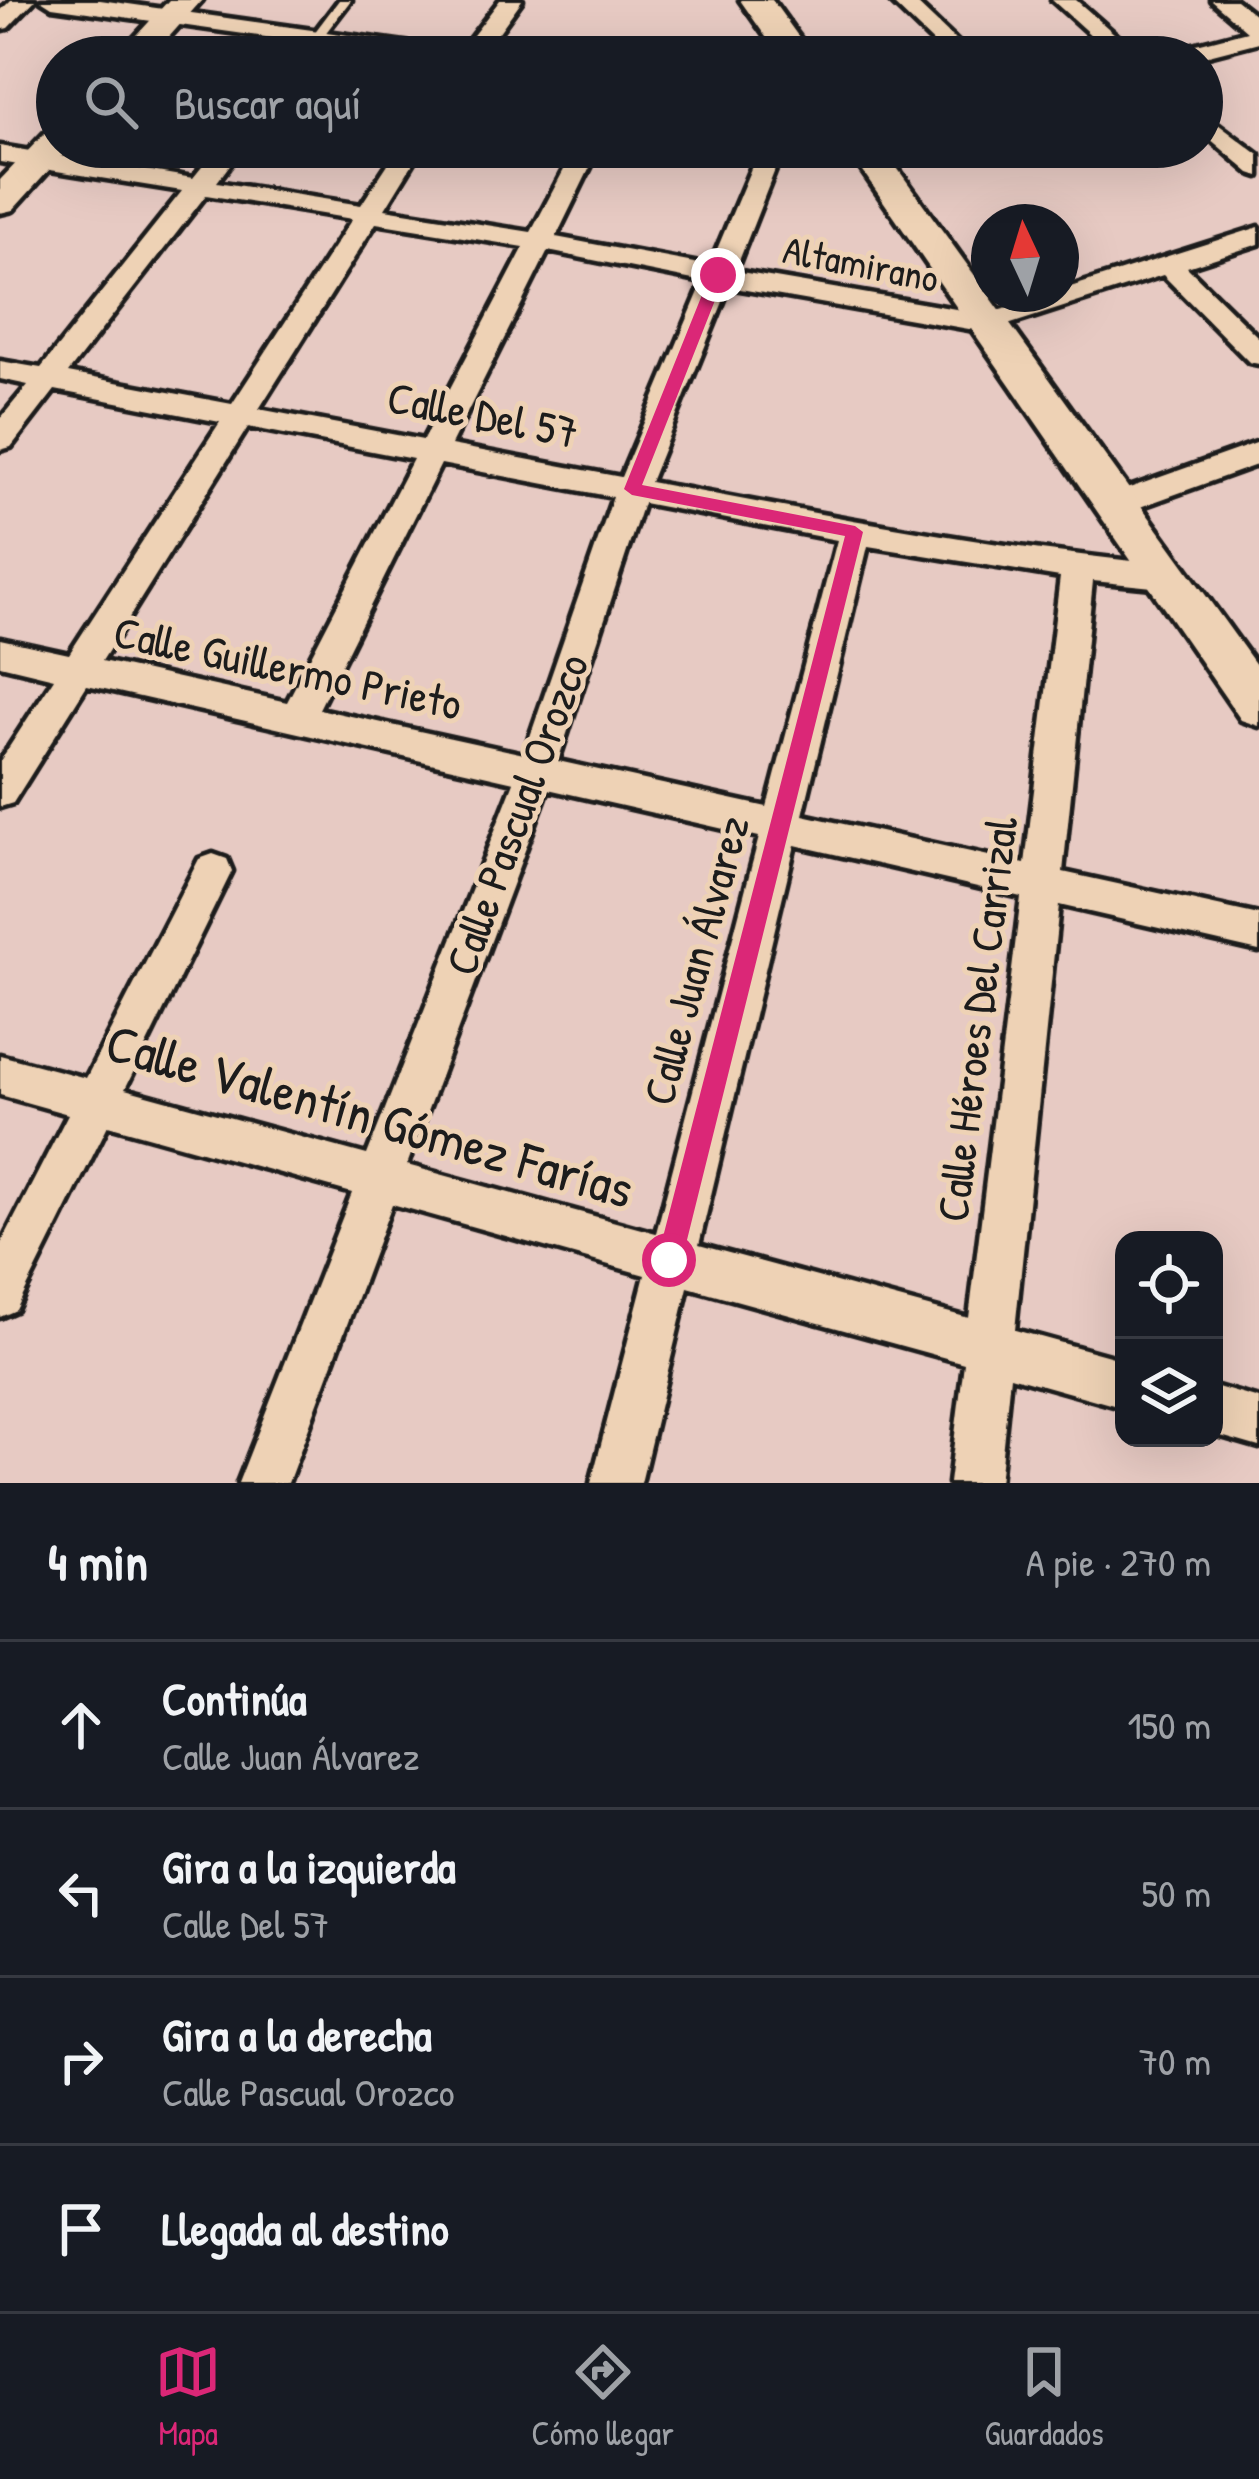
<!DOCTYPE html>
<html lang="es">
<meta charset="utf-8">
<style>
:root{--surface:#171b24;--page:#20242c;--text:#f1f3f6;--muted:#9ea1a6;--line:#363941;--accent:#db2777}
body{margin:0;font-family:"Patrick Hand",sans-serif;background:var(--page);color:var(--text)}
.controls{position:absolute;right:36px;bottom:36px;display:grid;overflow:hidden;border-radius:24px;box-shadow:0 12px 48px #0002}
.controls button{width:108px;height:108px;display:grid;place-items:center;padding:0;border:0;border-bottom:3px solid var(--line);background:var(--surface);color:var(--text);font:60px sans-serif}
.compass{position:absolute;left:971px;top:204px;width:108px;height:108px;border-radius:50%;background:var(--surface);box-shadow:0 12px 48px #0002;rotate:356deg}
.stop{position:absolute;width:36px;height:36px;margin:-27px;border:9px solid #db2777;border-radius:50%;background:#fff}
.stop.end{background:#db2777;border-color:#fff;box-shadow:0 3px 12px #0008}
.list{margin:0;padding:0;list-style:none}
h2{display:flex;justify-content:space-between;align-items:center;height:156px;margin:0;padding:0 48px;font-size:51px}
h2 small{font-size:39px;font-weight:400;color:var(--muted)}
.list li{display:grid;grid-template-columns:78px 1fr auto;gap:36px;align-items:center;box-sizing:border-box;height:168px;padding:0 48px;border-top:3px solid var(--line)}
.list b{display:block;font-size:45px;white-space:nowrap}
.list p{margin:0;font-size:39px;white-space:nowrap;color:var(--muted)}
.list em{font-size:39px;font-style:normal;color:var(--muted)}
.icon{flex:none;width:66px;height:66px;fill:none;stroke:currentColor;stroke-width:2;stroke-linecap:round;stroke-linejoin:round}
.map{position:relative;flex:none;width:1259px;height:1483px;overflow:hidden}
.search{position:absolute;background:var(--surface);box-shadow:0 12px 48px #0002;left:36px;right:36px;top:36px;height:132px;display:flex;align-items:center;gap:30px;box-sizing:border-box;padding:0 42px;border-radius:66px;color:var(--muted);font-size:45px}
.sheet{height:828px;background:var(--surface)}
nav{display:flex;justify-content:space-around;align-items:center;box-sizing:border-box;height:168px;border-top:3px solid var(--line);background:var(--surface);font-size:33px;color:var(--muted)}
nav a{display:grid;justify-items:center;gap:6px}
nav .on{color:var(--accent)}
.map>svg:first-child{display:block}
.lines{fill:none;stroke-linecap:round;stroke-linejoin:round}
.lane-casing{stroke:#1c1c1c;stroke-width:9}
.street-casing{stroke:#1c1c1c;stroke-width:9}
.secondary-casing{stroke:#1c1c1c;stroke-width:9}
.lane{fill:#eed2b5;fill-rule:evenodd}
.street{fill:#eed2b5;fill-rule:evenodd}
.secondary{fill:#eed2b5;fill-rule:evenodd}
.route{fill:#db2777}
.labels{text-anchor:middle;dominant-baseline:central;stroke-width:10;stroke-linejoin:round;paint-order:stroke}
.far-street-label{font-size:39px;fill:#1c1c1c;stroke:#eed2b5}
.street-label{font-size:45px;fill:#1c1c1c;stroke:#eed2b5}
.near-street-label{font-size:54px;fill:#1c1c1c;stroke:#eed2b5}
</style>
<div class="map">
<svg width="1259" height="1483" viewBox="0 0 1259 1483">
<rect width="100%" height="100%" fill="#e7cac3"/>
<filter id="ink" filterUnits="userSpaceOnUse"><feTurbulence type="fractalNoise" baseFrequency=".00833" numOctaves="2"/><feDisplacementMap in="SourceGraphic" scale="24" xChannelSelector="R" yChannelSelector="G"/><feConvolveMatrix kernelMatrix="1 2 1 2 8 2 1 2 1" color-interpolation-filters="sRGB"/></filter>
<g filter="url(#ink)">
<g class="lines">
<defs>
<path id="lane" d="M339,0H351L321,39H313L311,37Z"/>
<path id="street" d="M11,0H35L8,28L0,30V11Z
M41,0H100L461,51L500,0H522L481,57H408L52,7Z
M889,0H913L973,57H948Z
M1052,0H1076L1141,57H1115Z
M1211,0H1236L1259,18V42L1201,57H1162L1166,52L1247,31Z
M1202,112L1259,155V176L1250,173L1202,132Z
M0,146L193,178L218,147H243L217,182L361,205L399,147H423L385,209L531,232L576,147H600L556,237L710,266L760,147H784L735,271L985,314L1061,294V290L1259,227V244L1187,267L1259,338V364L1249,362L1163,275L986,332L729,287L650,482C820,514 991,548 1163,564L1175,567L1179,576L1175,585L1163,588L1093,581L1063,872L1259,915V951L1059,905L1015,1330L1124,1360V1408L1010,1376L999,1483H949L964,1363L688,1287L641,1483H591L645,1275L392,1204L288,1483H238L352,1193L108,1125L16,1310L0,1317V1246L68,1114L0,1095V1055L86,1078L199,859L213,854L227,859L232,871L125,1089L367,1155L514,782L87,685L13,803L0,807V761L54,678L0,665V639L69,654L220,422L55,390L11,447L0,450V419L28,385L0,379V361L41,368L182,191L0,162ZM206,195L352,219L232,404L68,373ZM376,223L524,247L423,440L259,409ZM548,251L703,282L621,477L451,445ZM248,427L413,459L287,702L102,661ZM441,464L613,497L524,754L319,709ZM643,503L837,540L767,807L558,761ZM868,546L1060,577L1025,864L803,815ZM548,789L759,837L656,1233L407,1165ZM795,845L1021,897L969,1318L699,1245Z
M1259,442V464L1115,516L1104,513L1099,505L1104,497Z
M1214,1386L1259,1399V1447L1214,1434Z"/>
<path id="secondary" d="M169,0H202L151,57H117Z
M740,0H772L813,57H780Z
M57,129V147H70L13,210L0,213V180L45,133Z
M846,147H882L1259,669V726L1241,720Z"/>
</defs>
<use href="#lane" class="lane-casing"/>
<use href="#street" class="street-casing"/>
<use href="#secondary" class="secondary-casing"/>
<use href="#lane" class="lane"/>
<use href="#street" class="street"/>
<use href="#secondary" class="secondary"/>
</g>
</g>
<path class="route" d="M718,271L725,275L642,485L855,526L863,532L682,1260L678,1269L669,1273L661,1269L657,1260L845,536L632,495L624,489L710,275Z"/>
<g class="labels">
<g class="far-street-label">
<text transform="translate(861 263) rotate(11)">Altamirano</text>
</g>
<g class="street-label">
<text transform="translate(483 414) rotate(11)">Calle Del 57</text>
<text transform="translate(288 667) rotate(12)">Calle Guillermo Prieto</text>
<text transform="translate(516 814) rotate(-70)">Calle Pascual Orozco</text>
<text transform="translate(695 960) rotate(-75)">Calle Juan Álvarez</text>
<text transform="translate(976 1019) rotate(-83)">Calle Héroes Del Carrizal</text>
</g>
<g class="near-street-label">
<text transform="translate(370 1115) rotate(16)">Calle Valentín Gómez Farías</text>
</g>
</g>
</svg>
<div class="controls">
<button><svg class="icon" aria-label="locate" viewBox="0 0 24 24"><circle cx="12" cy="12" r="6"/><path d="M12 2v4M12 18v4M2 12h4M18 12h4"/></svg></button>
<button><svg class="icon" aria-label="layers" viewBox="0 0 24 24"><path d="M12 4l9 5-9 5-9-5zM3 14l9 5 9-5"/></svg></button>
</div>
<svg class="compass" viewBox="-18 -18 36 36"><path d="M0-13l5 13h-10z" fill="#e53935"/><path d="M0 13l5-13h-10z" fill="#9ea1a6"/></svg>
<div class="stop" style="left:669px;top:1260px"></div>
<div class="stop end" style="left:718px;top:275px"></div>
<div class="search"><svg class="icon" aria-label="search" viewBox="0 0 24 24"><circle cx="10" cy="10" r="6"/><path d="M15 15l6 6"/></svg>Buscar aquí</div>
</div>
<section class="sheet">
<h2>4 min<small>A pie · 270 m</small></h2>
<ul class="list">
<li><svg class="icon" aria-label="ahead" viewBox="0 0 24 24"><path d="M12 20V5M6 11l6-6 6 6"/></svg><div><b>Continúa</b><p>Calle Juan Álvarez</p></div><em>150 m</em></li>
<li><svg class="icon" aria-label="left" viewBox="0 0 24 24"><path d="M17 20v-9H6M10 6l-5 5 5 5"/></svg><div><b>Gira a la izquierda</b><p>Calle Del 57</p></div><em>50 m</em></li>
<li><svg class="icon" aria-label="right" viewBox="0 0 24 24"><path d="M7 20v-9h11M14 6l5 5-5 5"/></svg><div><b>Gira a la derecha</b><p>Calle Pascual Orozco</p></div><em>70 m</em></li>
<li><svg class="icon" aria-label="arrive" viewBox="0 0 24 24"><path d="M6 21V4h12l-3 4 3 4H6"/></svg><div><b>Llegada al destino</b></div></li>
</ul>
</section>
<nav>
<a class="on"><svg class="icon" aria-label="map" viewBox="0 0 24 24"><path d="M3 6l6-2 6 2 6-2v14l-6 2-6-2-6 2zM9 4v14M15 6v14"/></svg>Mapa</a>
<a><svg class="icon" aria-label="directions" viewBox="0 0 24 24"><path d="M12 3l9 9-9 9-9-9zM9 14v-3h6M13 9l2 2-2 2"/></svg>Cómo llegar</a>
<a><svg class="icon" aria-label="saved" viewBox="0 0 24 24"><path d="M7 4h10v16l-5-4-5 4z"/></svg>Guardados</a>
</nav>
